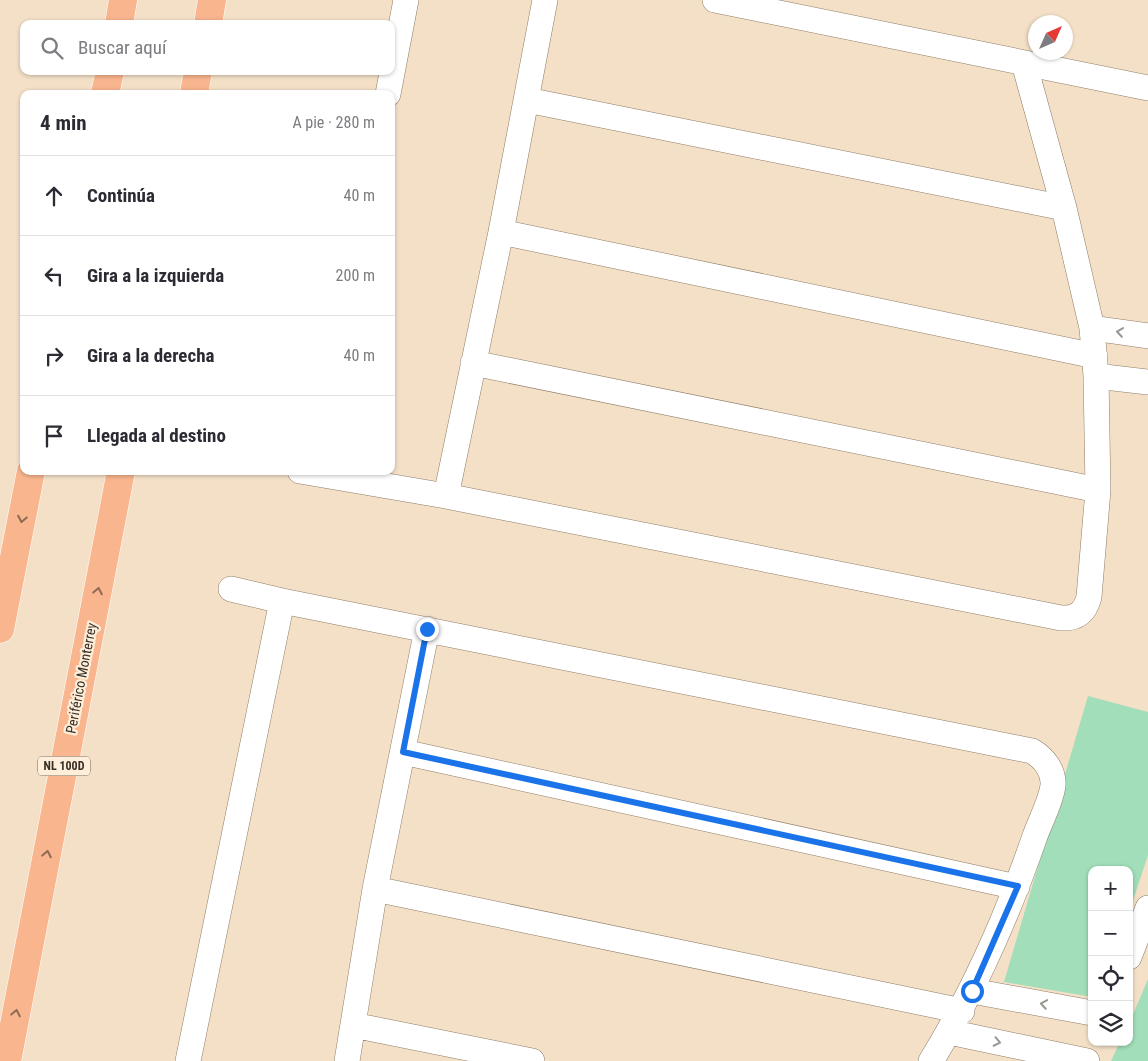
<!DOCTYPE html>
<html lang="es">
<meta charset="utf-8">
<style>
:root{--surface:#fff;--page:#f7f7f7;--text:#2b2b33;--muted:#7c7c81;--line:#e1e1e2}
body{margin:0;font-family:"Roboto Condensed",sans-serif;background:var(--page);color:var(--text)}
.controls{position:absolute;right:15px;bottom:15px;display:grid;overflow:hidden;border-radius:10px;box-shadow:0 1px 4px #0004}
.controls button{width:45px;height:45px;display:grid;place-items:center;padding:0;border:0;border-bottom:1px solid var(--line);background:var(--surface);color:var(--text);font:25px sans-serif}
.compass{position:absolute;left:1028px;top:15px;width:45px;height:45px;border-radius:50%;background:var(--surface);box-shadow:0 1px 4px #0004;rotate:45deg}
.stop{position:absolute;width:15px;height:15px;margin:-11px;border:4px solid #1a73e8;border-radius:50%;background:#fff}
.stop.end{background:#1a73e8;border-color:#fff;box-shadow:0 1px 5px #0008}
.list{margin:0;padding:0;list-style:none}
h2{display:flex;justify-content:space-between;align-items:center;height:65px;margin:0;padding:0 20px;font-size:21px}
h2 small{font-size:16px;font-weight:400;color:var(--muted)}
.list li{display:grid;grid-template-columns:32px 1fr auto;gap:15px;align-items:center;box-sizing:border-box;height:80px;padding:0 20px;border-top:1px solid var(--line)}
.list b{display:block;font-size:19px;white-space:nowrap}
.list em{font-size:16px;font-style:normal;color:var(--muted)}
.icon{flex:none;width:28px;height:28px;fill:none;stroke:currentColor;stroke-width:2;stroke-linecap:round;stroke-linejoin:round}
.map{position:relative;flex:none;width:1148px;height:1061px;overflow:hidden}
.search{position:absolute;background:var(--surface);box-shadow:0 1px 4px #0004;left:20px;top:20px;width:375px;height:55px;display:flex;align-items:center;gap:12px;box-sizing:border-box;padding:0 18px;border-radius:10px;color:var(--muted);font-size:19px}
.panel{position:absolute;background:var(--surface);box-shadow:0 1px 4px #0004;left:20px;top:90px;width:375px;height:385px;border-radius:10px}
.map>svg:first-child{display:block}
.green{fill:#a1deb9}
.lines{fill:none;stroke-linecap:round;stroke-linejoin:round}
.minor-casing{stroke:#8f7d66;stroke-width:26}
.highway-casing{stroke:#fff;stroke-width:29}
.minor{stroke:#fff;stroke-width:25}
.highway{stroke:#f9b58e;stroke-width:28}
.oneway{stroke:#9a9792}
.oneway2{stroke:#8e6b54}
.route{stroke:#1a73e8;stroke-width:6}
.labels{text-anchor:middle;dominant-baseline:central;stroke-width:4.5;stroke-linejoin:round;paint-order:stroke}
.shield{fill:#feeeda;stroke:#72685b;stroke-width:1}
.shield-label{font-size:12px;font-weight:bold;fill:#362f25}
.street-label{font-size:14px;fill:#362f25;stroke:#feeeda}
</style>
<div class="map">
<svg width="1148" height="1061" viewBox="0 0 1148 1061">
<rect width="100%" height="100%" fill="#f4e0c7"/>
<path class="green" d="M1088,696L1148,712V855L1129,913V870H1092V997L1004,982Z
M1148,979V1061H1111L1120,1042H1129V1024Z"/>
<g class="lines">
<defs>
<path id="minor" d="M715,0L1148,88
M388,94L406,0
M527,100L1064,208
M501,232L1095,356
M1092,328L1148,336
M473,363L1098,490
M1096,376L1148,382
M300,471L446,496L1061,618C1077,619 1085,612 1089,597L1098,490L1096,376L1092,328L1064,208L1024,63
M446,496L501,232L545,0
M231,589L282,601
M403,752L1017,887
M375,889L962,1011
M1129,957L1148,908
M972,991L1092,1013
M353,1025L532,1061
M949,1032L1087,1061
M188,1061L282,601L1032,751C1044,758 1054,771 1053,785C1052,799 1040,822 1035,836C1008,914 975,990 931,1061
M347,1061L375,889L427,629"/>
<path id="highway" d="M119,24L123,0
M208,24L212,0
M105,94L110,71
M194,94L198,71
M0,629L31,471
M7,1061L121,471"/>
</defs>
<use href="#minor" class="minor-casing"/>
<use href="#highway" class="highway-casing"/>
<use href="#minor" class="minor"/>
<use href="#highway" class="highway"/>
</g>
<defs><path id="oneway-chevron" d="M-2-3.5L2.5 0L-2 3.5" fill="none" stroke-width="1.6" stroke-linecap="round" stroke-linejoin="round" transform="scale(1.25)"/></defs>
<g class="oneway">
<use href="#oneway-chevron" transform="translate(1120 332) rotate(-172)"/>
<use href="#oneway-chevron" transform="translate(1044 1004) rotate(-170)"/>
<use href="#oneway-chevron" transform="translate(997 1042) rotate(12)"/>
</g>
<g class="oneway2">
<use href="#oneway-chevron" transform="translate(22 519) rotate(101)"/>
<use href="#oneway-chevron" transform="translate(98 591) rotate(-79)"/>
<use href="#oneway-chevron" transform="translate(47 854) rotate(-79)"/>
<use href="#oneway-chevron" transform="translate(16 1013) rotate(-79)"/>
</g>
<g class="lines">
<path class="route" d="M427,629L403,752L1018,886L972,991"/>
</g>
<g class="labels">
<rect class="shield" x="38" y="756.5" width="52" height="19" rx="4"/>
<g class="shield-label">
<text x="64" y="766">NL 100D</text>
</g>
<g class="street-label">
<text transform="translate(81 678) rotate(-79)">Periférico Monterrey</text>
</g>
</g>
</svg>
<div class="controls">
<button>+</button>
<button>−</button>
<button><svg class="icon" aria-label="locate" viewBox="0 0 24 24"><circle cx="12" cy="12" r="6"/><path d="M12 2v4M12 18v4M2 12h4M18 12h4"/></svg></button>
<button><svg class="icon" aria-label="layers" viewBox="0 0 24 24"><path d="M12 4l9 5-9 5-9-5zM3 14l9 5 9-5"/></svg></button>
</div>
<svg class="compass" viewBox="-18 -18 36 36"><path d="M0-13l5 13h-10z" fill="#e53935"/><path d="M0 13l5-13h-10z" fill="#7c7c81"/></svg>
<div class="stop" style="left:972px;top:991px"></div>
<div class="stop end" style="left:427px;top:629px"></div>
<div class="search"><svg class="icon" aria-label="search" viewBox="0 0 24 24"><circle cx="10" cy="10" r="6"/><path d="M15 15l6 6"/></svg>Buscar aquí</div>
<section class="panel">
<h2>4 min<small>A pie · 280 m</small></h2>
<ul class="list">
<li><svg class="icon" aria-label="ahead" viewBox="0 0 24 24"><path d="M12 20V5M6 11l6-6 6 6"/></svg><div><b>Continúa</b></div><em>40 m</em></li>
<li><svg class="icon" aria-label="left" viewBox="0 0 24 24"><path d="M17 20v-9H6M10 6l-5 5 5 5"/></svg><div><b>Gira a la izquierda</b></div><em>200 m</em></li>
<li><svg class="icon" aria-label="right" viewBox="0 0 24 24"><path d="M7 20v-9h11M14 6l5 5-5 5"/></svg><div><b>Gira a la derecha</b></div><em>40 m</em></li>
<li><svg class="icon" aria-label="arrive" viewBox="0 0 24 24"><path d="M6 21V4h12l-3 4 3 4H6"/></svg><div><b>Llegada al destino</b></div></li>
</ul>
</section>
</div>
